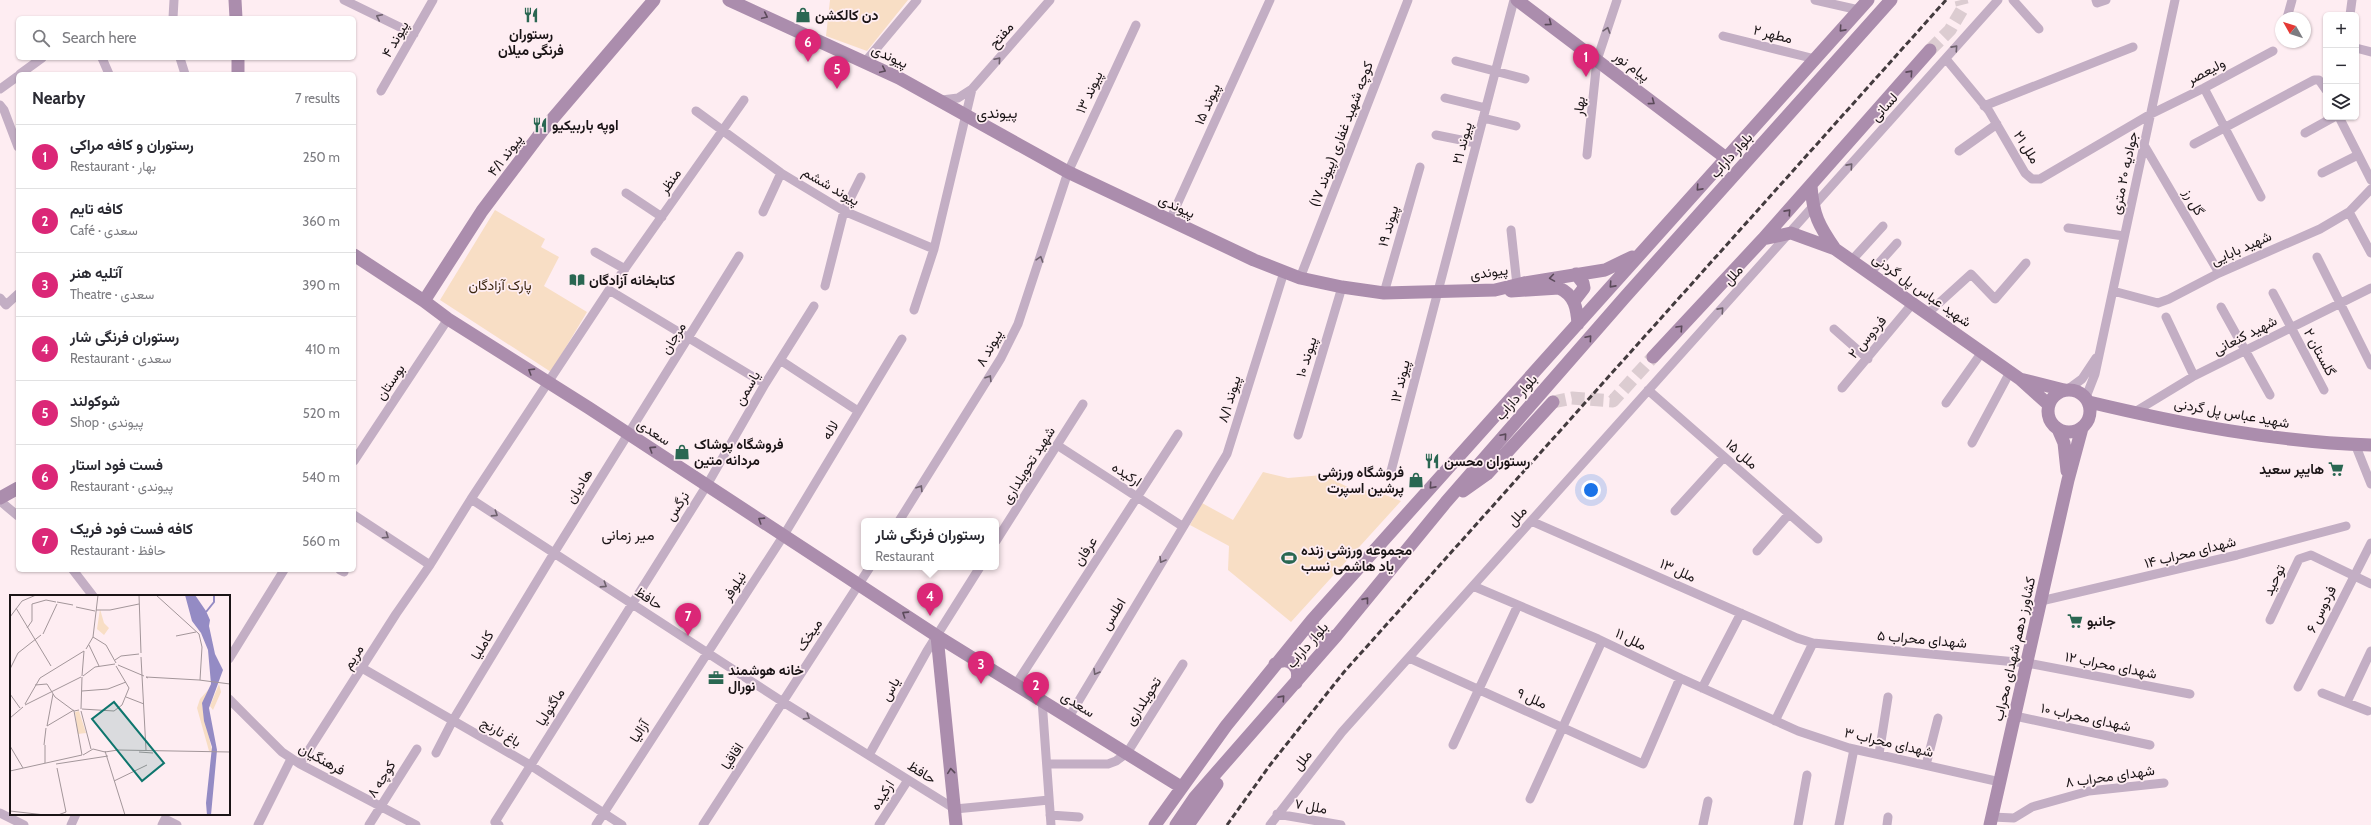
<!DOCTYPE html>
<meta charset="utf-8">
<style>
:root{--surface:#fff;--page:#f2f2f3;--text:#2b2b33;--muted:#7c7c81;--line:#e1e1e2;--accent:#db2777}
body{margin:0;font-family:Cabin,Vazirmatn,sans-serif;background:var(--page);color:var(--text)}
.controls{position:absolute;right:12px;top:12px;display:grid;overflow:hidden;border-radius:6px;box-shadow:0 1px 3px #0004}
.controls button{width:36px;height:36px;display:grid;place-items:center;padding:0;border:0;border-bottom:1px solid var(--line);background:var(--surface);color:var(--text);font:20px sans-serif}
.compass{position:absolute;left:2275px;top:12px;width:36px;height:36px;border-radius:50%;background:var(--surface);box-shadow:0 1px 3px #0004;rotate:309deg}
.you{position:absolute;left:1591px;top:490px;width:14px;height:14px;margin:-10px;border:3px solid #fff;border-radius:50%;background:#1a73e8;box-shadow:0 0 0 6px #1a73e833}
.badge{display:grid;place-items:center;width:26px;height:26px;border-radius:50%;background:var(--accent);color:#fff;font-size:13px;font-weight:700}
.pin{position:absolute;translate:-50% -33px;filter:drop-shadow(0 1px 2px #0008)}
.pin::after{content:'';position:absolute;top:21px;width:14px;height:12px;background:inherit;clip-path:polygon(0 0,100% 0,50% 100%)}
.popup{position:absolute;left:861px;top:518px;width:138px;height:52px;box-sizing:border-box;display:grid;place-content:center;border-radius:6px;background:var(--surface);filter:drop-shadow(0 1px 3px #0005);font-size:13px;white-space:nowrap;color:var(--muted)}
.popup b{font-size:15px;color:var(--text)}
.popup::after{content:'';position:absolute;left:50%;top:100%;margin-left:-8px;border:8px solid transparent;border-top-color:var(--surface)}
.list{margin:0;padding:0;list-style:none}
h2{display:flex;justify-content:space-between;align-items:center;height:52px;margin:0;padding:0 16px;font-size:17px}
h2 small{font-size:13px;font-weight:400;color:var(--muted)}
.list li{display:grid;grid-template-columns:26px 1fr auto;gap:12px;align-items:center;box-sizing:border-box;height:64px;padding:0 16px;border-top:1px solid var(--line)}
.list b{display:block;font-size:15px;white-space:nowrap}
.list p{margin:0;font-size:13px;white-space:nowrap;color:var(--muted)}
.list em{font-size:13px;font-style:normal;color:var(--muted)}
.icon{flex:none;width:22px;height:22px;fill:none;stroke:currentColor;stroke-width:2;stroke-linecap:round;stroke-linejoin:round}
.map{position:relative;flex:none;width:2371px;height:825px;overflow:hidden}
.search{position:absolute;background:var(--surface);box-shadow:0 1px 3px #0004;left:16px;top:16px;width:340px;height:44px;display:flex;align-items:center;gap:10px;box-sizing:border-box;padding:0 14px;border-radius:6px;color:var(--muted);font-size:15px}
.panel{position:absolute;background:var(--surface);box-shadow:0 1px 3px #0004;left:16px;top:72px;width:340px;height:500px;border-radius:6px}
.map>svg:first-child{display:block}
.park{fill:#f8dec5}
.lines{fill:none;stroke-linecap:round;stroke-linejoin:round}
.secondary-tunnel{stroke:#dcccd1;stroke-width:13;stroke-dasharray:13 6;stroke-linecap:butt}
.street{stroke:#c3aec4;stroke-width:9}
.secondary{stroke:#ab8dad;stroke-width:13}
.rail{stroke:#433b3e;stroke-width:3;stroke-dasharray:6 3;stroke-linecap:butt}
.oneway{stroke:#5b4a5a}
.oneway2{stroke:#6e616d}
.labels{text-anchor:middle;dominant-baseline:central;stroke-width:3.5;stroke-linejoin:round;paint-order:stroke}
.poi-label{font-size:14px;font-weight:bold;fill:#1a1416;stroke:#feedf2;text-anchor:start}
.street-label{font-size:14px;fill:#1a1416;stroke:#feedf2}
.park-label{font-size:14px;fill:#3a2610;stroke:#feedf2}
.neighbourhood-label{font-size:15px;fill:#1a1416;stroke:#feedf2}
.inset-river{fill:none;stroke:#948bc4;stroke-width:2}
.inset-road{fill:none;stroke:#a3969a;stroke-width:1}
.view{fill:#0f766e;fill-opacity:0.15;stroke:#0f766e;stroke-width:2}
.inset-edge{fill:none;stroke:#1a1416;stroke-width:2}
</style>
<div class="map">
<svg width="2371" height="825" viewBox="0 0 2371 825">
<rect width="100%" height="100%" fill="#feedf2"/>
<path class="park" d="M830,0H908L867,51L826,36Z
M495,210L545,239L541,247L559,257L544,286L587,312L551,372L440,300Z
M1263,472L1288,478L1323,475L1354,490L1375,491L1401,501L1291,622L1228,570L1229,546L1190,525L1202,503L1233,520Z"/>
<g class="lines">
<path class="secondary-tunnel" d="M1930,50L1950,30L1963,8L1961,0
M1553,402L1572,398L1613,401L1653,357"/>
<path class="street" d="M344,0L414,34
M1815,0L1859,10
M2013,0L2039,29
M2096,0L2097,3L2106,0
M2350,15L2352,0
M173,18L174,0
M2287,18L2292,0
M1723,36L1815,59
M2356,48L2371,52
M102,58L109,74
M180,58L185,74
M1946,59L1989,111L2025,173L2032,179H2040L2151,114L2204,88L2273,51
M1456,61L1525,79
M865,62L917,0
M20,74L42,58
M2204,88L2261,197
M0,89L18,76
M381,91L433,0
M1445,98L1486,108
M942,100L958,98L972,89L1050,0
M0,105L4,110L18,147
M1984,106L2133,47
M696,111L781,173L844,211L934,249
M2339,117L2371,180
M1483,118L1516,126
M2305,133L2334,117
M1436,135L1476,143
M2194,144L2314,80H2319L2326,90
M2144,145L2219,273
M1959,151L1997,124
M1587,155L1597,60L1617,0
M2322,173L2358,155
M626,193L662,217
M763,212L781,173
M2349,212L2371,253
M1170,220L1270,0
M2068,228L2124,236
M1511,230L1517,285
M595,252L625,269
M2317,257L2371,365
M1852,260L1883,226
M1870,273L1897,243
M619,277L744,100
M1300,278L1408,0
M825,286L844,211L861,177
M2113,291L2158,303L2169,299L2219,273L2320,229L2349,212L2371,189
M1384,293L1420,167
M2273,293L2324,390
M0,298L6,305L18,294
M2221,307L2270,395
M914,310L934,249L972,89
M1927,314L1971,274L1995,299L2026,263
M2166,317L2194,376
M1834,329L1868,359
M780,360L858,411
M1842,388L1913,303
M1648,390L1818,539
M2067,390L2082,379L2096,358
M2086,397L2095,374L2175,0
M1946,403L1982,352
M2133,413L2194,376L2371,288
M1298,435L1342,287
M1972,443L2010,372
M2355,444L2371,484
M1057,445L1182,526
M354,461L448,319
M1390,475L1514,0
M471,499L609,290L765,384
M0,501L18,516
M1675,511L1724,457
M354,515L430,565L471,499L783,702L955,809L1049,800
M899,521L1001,358L1018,324L1068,172L1136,25
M1531,521L1797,638L1813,643L2027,663L2190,694
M996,541L1083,404
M1757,551L1789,514
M73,570L93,596
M340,570L344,572
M1473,586L1598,639L1680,678L1798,731L1849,748L2000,782
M2041,601L2237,555L2346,526
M2270,620L2299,559L2311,555L2371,584
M1409,658L1643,764L1680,678
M229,659L284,570
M362,668L530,765L622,825
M1016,684L1178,434
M2298,687L2371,543
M1702,688L1741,613
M2322,693L2368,711
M229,699L282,752L300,764L416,825
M1042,700L1051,825
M2347,702L2371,651
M2015,716L2150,745
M1069,717L1227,454L1284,272
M1775,721L1813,643
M1453,745L1518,605
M436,753L453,720L554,553L739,256
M1879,754L1888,697
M869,755L927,651L980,567
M300,764L396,614L430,565
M1047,764H1108L1116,761L1127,753L1183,664
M1926,765L1938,718
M1530,799L1602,641
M0,813L24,825
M1277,814L1341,825
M1050,815L1079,817
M1992,817L2014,818L2032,807L2089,791L2164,783
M71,825L76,814
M162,825L165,819L177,825
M258,825L291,759
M369,825L417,749
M499,825L495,822L707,485L765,384L814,306
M596,825L784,535L902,339
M703,825L870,567
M879,825L908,780
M1270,825L1342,732L1998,0
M1703,825L1708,801
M1798,825L1807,775
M1839,825L1854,749
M1887,825L1888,817"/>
<path class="secondary" d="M235,0L236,18
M729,0L899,78L1068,172L1254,260L1300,278L1342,287L1384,293L1495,290L1524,283L1605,270L1632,257
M1517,0L1726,158
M238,58V74
M1811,186C1813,215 1819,226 1835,249
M1763,239L1791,233L1835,249L2020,379L2049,405
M354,255L424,301L448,319L589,408L937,636L1181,787
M1511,291L1559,288C1575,295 1577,309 1578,324
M424,301L482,211L543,130L654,0
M1574,301L1584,288L1583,283L1576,274
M1653,357L1763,239L1930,50
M2020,379L2064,390
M2048 411a21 21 0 1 1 42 0a21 21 0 1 1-42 0Z
M2089,402C2181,424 2276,442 2371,445
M2058,429L2064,443L2067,471
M1463,491L1487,474L1553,402
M0,498L18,488
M1312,620C1312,638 1321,644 1337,635
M937,636L956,825
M1275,664C1289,655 1302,667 1296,683
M1155,825L1226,726L1312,620L1868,0
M1176,825L1195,797L1337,635L1446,502L1625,297L1891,0
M1188,825L1217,784
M1990,825L2068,480L2082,428"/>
<path class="rail" d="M1227,825L1270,765L1344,672L1946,0"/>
</g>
<defs><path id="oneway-chevron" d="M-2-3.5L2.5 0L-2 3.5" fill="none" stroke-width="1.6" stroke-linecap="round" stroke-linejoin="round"/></defs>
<g class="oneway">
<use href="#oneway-chevron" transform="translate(765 16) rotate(25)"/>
<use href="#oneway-chevron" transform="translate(1549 23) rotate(37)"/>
<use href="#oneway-chevron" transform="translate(1842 29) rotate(132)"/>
<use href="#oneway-chevron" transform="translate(883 70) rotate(25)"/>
<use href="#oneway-chevron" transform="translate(1910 73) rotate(-48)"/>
<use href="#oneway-chevron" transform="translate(1652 102) rotate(37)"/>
<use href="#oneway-chevron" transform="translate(1699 188) rotate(132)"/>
<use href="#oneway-chevron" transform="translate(1788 212) rotate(-48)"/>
<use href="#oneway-chevron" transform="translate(1552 278) rotate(171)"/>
<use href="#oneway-chevron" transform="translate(1612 285) rotate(132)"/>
<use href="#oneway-chevron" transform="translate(1680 328) rotate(-47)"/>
<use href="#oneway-chevron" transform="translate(1589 338) rotate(-49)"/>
<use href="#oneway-chevron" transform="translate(531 371) rotate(-148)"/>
<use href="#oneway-chevron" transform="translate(1504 436) rotate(-49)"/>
<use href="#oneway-chevron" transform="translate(652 449) rotate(-147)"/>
<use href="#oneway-chevron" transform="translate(1432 486) rotate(132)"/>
<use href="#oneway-chevron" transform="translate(761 520) rotate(-147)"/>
<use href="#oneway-chevron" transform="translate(1366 600) rotate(-51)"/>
<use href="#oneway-chevron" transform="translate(905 614) rotate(-147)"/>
<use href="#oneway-chevron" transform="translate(1282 698) rotate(-48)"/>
<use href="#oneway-chevron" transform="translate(951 771) rotate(-96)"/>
</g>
<g class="oneway2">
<use href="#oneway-chevron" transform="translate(379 17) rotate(-154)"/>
<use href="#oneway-chevron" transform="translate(1607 30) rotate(-72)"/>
<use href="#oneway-chevron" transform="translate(1955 48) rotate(-48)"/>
<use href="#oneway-chevron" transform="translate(998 60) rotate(-49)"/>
<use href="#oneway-chevron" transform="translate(1850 166) rotate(-48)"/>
<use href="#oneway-chevron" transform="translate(1040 259) rotate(-72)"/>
<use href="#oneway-chevron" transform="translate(1721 310) rotate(-48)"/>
<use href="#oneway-chevron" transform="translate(989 378) rotate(-58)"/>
<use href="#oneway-chevron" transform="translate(920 488) rotate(-58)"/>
<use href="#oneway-chevron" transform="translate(495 514) rotate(33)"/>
<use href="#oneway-chevron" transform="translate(386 536) rotate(34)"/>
<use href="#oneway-chevron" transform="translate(1162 560) rotate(121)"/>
<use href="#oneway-chevron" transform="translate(604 585) rotate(33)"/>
<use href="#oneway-chevron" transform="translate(1096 672) rotate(121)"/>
<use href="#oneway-chevron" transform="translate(807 717) rotate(32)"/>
</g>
<defs>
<symbol id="restaurant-bare" viewBox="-9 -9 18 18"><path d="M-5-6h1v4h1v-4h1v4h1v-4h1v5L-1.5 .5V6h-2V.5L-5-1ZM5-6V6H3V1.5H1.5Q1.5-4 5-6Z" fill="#2a6752" stroke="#feedf2" stroke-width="2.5" paint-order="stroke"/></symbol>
<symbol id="shop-bare" viewBox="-9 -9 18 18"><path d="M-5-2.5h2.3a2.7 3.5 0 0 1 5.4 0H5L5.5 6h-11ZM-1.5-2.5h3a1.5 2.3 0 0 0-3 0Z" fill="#2a6752" stroke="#feedf2" stroke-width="2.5" paint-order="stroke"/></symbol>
<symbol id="library-bare" viewBox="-9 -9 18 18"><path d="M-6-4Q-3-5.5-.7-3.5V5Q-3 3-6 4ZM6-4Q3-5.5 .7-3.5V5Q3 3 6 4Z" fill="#2a6752" stroke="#feedf2" stroke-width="2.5" paint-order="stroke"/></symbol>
<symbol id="supermarket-bare" viewBox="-9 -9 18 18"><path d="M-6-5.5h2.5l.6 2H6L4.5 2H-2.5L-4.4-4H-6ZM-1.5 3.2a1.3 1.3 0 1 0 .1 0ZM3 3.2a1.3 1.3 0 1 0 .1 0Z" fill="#2a6752" stroke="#feedf2" stroke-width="2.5" paint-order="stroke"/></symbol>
<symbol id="stadium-bare" viewBox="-9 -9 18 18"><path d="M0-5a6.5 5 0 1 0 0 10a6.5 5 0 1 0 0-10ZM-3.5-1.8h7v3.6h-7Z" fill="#2a6752" stroke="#feedf2" stroke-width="2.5" paint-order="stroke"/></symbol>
<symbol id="office-bare" viewBox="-9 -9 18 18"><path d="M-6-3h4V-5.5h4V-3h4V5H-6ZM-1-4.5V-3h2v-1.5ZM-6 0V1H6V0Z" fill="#2a6752" stroke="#feedf2" stroke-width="2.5" paint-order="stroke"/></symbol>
</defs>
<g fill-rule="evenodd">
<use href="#restaurant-bare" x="520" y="4" width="22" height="22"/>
<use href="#shop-bare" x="792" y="4" width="22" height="22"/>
<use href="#restaurant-bare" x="529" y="114" width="22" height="22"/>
<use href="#library-bare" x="566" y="269" width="22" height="22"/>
<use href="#shop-bare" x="671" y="441" width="22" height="22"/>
<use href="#restaurant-bare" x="1421" y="450" width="22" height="22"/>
<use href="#supermarket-bare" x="2325" y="458" width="22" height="22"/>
<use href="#shop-bare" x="1405" y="469" width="22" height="22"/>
<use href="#stadium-bare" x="1278" y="547" width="22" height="22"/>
<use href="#supermarket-bare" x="2064" y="610" width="22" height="22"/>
<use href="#office-bare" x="705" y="667" width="22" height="22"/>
</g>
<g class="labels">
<g class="poi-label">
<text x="815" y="15">دن کالکشن</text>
<text x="531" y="34" text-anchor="middle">رستوران<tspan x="531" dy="16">فرنگی میلان</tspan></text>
<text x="552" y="125">اوپه باربیکیو</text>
<text x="589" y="280">کتابخانه آزادگان</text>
<text x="694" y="444">فروشگاه پوشاک<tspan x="694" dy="16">مردانه متین</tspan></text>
<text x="1444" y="461">رستوران محسن</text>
<text x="2324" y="469" text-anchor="end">هایپر سعید</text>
<text x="1404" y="472" text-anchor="end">فروشگاه ورزشی<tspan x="1404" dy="16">پرشین اسپرت</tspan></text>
<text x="1301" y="550">مجموعه ورزشی زنده<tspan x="1301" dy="16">یاد هاشمی نسب</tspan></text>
<text x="2087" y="621">جانبو</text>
<text x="728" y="670">خانه هوشمند<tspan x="728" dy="16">نورال</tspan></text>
</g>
<g class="street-label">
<text transform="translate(1773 34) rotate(14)">مطهر ۲</text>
<text transform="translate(1001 35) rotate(-49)">مفتح</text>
<text transform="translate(395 39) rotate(-60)">پیوند ۴</text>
<text transform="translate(890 56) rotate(25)">پیوندی</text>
<text transform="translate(1632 66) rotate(37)">پیام نور</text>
<text transform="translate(2206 71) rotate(-28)">ولیعصر</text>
<text transform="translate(1089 92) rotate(-65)">پیوند ۱۳</text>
<text transform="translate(1207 104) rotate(-66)">پیوند ۱۵</text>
<text transform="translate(1579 106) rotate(-84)">بهار</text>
<text transform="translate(1884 107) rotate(-48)">لسانی</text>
<text transform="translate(1341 134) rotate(-69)">کوچه شهید غفاری (پیوند ۱۷)</text>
<text transform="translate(1462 143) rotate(-75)">پیوند ۲۱</text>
<text transform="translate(2027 147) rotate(58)">ملل ۲۱</text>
<text transform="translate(505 155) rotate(-53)">پیوند ۴/۱</text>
<text transform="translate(1731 155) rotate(-48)">بلوار داراب</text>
<text transform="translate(2124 173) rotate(-78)">جوادیه ۲۰ متری</text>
<text transform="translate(670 181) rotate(-55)">منظر</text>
<text transform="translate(831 186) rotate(30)">پیوند ششم</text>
<text transform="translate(2194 202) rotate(60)">گل رز</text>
<text transform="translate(1177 206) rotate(25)">پیوندی</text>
<text transform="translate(1388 226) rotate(-74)">پیوند ۱۹</text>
<text transform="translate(2241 248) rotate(-24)">شهید بابایی</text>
<text transform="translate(1489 272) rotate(-8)">پیوندی</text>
<text transform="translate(1733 275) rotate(-48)">ملل</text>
<text transform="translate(1922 290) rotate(35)">شهید عباس پل گردنی</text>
<text transform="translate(2245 335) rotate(-27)">شهید کنعانی</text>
<text transform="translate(1867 337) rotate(-50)">فردوس ۲</text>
<text transform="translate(673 338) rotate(-58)">مرجان</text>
<text transform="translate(989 348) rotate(-61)">پیوند ۸</text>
<text transform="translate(2320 352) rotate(62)">گلستان ۲</text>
<text transform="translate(1306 357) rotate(-73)">پیوند ۱۰</text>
<text transform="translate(1400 381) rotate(-76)">پیوند ۱۲</text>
<text transform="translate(390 382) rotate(-56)">بوستان</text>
<text transform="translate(747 388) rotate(-60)">یاسمن</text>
<text transform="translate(1516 397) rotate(-49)">بلوار داراب</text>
<text transform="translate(1229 399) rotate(-73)">پیوند ۸/۱</text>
<text transform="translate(2232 413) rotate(10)">شهید عباس پل گردنی</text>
<text transform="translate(830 430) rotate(-59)">لاله</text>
<text transform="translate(654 432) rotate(33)">سعدی</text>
<text transform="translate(1742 454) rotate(41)">ملل ۱۵</text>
<text transform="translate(1028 465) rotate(-58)">شهید تحویلداری</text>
<text transform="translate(1127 474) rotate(33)">ارکیده</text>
<text transform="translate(579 486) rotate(-58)">هادیان</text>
<text transform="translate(677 506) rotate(-57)">نرگس</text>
<text transform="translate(1517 516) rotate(-48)">ملل</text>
<text transform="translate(1085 551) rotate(-57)">عرفان</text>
<text transform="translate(2190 552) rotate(-14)">شهدای محراب ۱۴</text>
<text transform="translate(1678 570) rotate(24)">ملل ۱۳</text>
<text transform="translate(2274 580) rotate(-64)">توحید</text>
<text transform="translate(734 586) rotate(-57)">نیلوفر</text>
<text transform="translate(649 598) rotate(33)">حافظ</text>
<text transform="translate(2321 609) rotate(-64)">فردوس ۶</text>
<text transform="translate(1113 614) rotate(-59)">اطلس</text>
<text transform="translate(809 635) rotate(-57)">میخک</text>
<text transform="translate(1631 639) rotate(26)">ملل ۱۱</text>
<text transform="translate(1922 639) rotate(5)">شهدای محراب ۵</text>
<text transform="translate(482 645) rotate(-59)">کاملیا</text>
<text transform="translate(1307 645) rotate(-49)">بلوار داراب</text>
<text transform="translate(2014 649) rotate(-77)">کشاورز دهم شهدای محراب</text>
<text transform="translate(353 657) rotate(-58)">مریم</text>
<text transform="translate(2111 665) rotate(11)">شهدای محراب ۱۲</text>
<text transform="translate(890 689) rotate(-61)">یاس</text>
<text transform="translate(1532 698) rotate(24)">ملل ۹</text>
<text transform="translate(1143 701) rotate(-57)">تحویلداری</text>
<text transform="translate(1078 704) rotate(32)">سعدی</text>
<text transform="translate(550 707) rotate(-58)">ماگنولیا</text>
<text transform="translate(2086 717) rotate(12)">شهدای محراب ۱۰</text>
<text transform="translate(639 731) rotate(-57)">آزالیا</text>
<text transform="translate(501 732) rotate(30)">باغ نارنج</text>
<text transform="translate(1889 742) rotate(13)">شهدای محراب ۳</text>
<text transform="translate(732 756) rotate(-57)">اقاقیا</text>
<text transform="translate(322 759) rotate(29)">فرهنگیان</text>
<text transform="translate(1302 760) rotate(-52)">ملل</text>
<text transform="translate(922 772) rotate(32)">حافظ</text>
<text transform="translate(2110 776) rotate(-8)">شهدای محراب ۸</text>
<text transform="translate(381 779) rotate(-58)">کوچه ۸</text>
<text transform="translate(882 795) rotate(-58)">ارکیده</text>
<text transform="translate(1311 806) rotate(10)">ملل ۷</text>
</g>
<g class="park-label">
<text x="500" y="285">پارک آزادگان</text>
</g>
<g class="neighbourhood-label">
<text x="997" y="113">پیوندی</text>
<text x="628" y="535">میر زمانی</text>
</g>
</g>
<g transform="translate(10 595)">
<rect width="220" height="220" fill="#feedf2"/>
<path d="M90,14L94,28L99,33L94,40L87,34Z" fill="#f8dec5"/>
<path d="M209,89L211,97L203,115L200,111ZM199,94L192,110L202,156H199L187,113L190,104ZM69,116L76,138L68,139L65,117Z" fill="#f8dec5"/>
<path d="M175,0H185L196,16L200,25L199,31L205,59L213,75L199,113L207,155L201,220H197L196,208L202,152L194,126L192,108L201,89L198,55L191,38L182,26Z" fill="#948bc4"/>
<path class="inset-river" d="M196,17L204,7V0"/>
<path class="inset-road" d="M129,0L131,58M146,0L189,39L192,52L190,85M47,7L63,10M66,12L85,16M6,13L41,71M86,15H100L129,9M0,22L12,6L26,0M17,33L22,26V9L36,5L46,7M33,39L47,9M166,41L186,37M83,42L96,50L106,68M79,50L89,71M76,54L83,42L88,0M131,62L136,155M105,65L111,61L129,59M108,70L134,81M0,74L8,58L31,40M72,81L74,56M73,81L85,72L105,69M138,83L136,82L189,85M189,85L220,89M25,90L37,89L45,102L64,116L69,115M72,96L98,94L116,87M0,99L10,113M116,102L134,109M15,109L30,83L74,56M15,110L71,82M71,114L72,82M72,114L104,116L112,110L119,93L106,71M64,116L72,160M71,116L81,154M0,123L13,112M37,131L43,99M37,131L64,115M34,150L36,133M35,150V168M0,151L13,173M95,156L115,220M129,157L143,158M73,160L83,154L95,157L108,155L220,157M46,169L98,161M47,173L56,217L48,220M0,176L72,160M104,186L137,170M0,216L35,220"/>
<path class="view" d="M104,107L154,168L132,186L82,124Z"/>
<rect width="220" height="220" class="inset-edge"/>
</g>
</svg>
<div class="controls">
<button>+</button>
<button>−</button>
<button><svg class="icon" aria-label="layers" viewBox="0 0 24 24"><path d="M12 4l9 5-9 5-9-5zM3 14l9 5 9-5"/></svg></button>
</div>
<svg class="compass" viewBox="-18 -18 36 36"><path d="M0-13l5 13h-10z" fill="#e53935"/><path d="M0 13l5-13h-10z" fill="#7c7c81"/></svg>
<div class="you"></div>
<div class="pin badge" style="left:1586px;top:77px">1</div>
<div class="pin badge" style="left:1036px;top:705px">2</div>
<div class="pin badge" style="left:981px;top:684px">3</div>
<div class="pin badge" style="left:930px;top:616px">4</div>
<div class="popup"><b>رستوران فرنگی شار</b>Restaurant</div>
<div class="pin badge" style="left:837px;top:89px">5</div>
<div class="pin badge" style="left:808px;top:62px">6</div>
<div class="pin badge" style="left:688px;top:636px">7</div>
<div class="search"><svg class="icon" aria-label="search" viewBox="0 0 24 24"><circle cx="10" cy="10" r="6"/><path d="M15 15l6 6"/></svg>Search here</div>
<section class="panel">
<h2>Nearby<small>7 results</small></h2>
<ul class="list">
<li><span class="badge">1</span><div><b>رستوران و کافه مراکی</b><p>Restaurant · بهار</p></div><em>250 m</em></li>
<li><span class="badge">2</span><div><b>کافه تایم</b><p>Café · سعدی</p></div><em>360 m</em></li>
<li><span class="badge">3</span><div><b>آتلیه هنر</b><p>Theatre · سعدی</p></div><em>390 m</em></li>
<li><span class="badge">4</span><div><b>رستوران فرنگی شار</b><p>Restaurant · سعدی</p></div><em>410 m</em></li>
<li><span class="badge">5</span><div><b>شوکولند</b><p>Shop · پیوندی</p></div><em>520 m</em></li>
<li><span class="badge">6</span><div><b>فست فود استار</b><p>Restaurant · پیوندی</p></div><em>540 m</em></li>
<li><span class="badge">7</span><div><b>کافه فست فود فریک</b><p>Restaurant · حافظ</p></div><em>560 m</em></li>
</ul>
</section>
</div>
